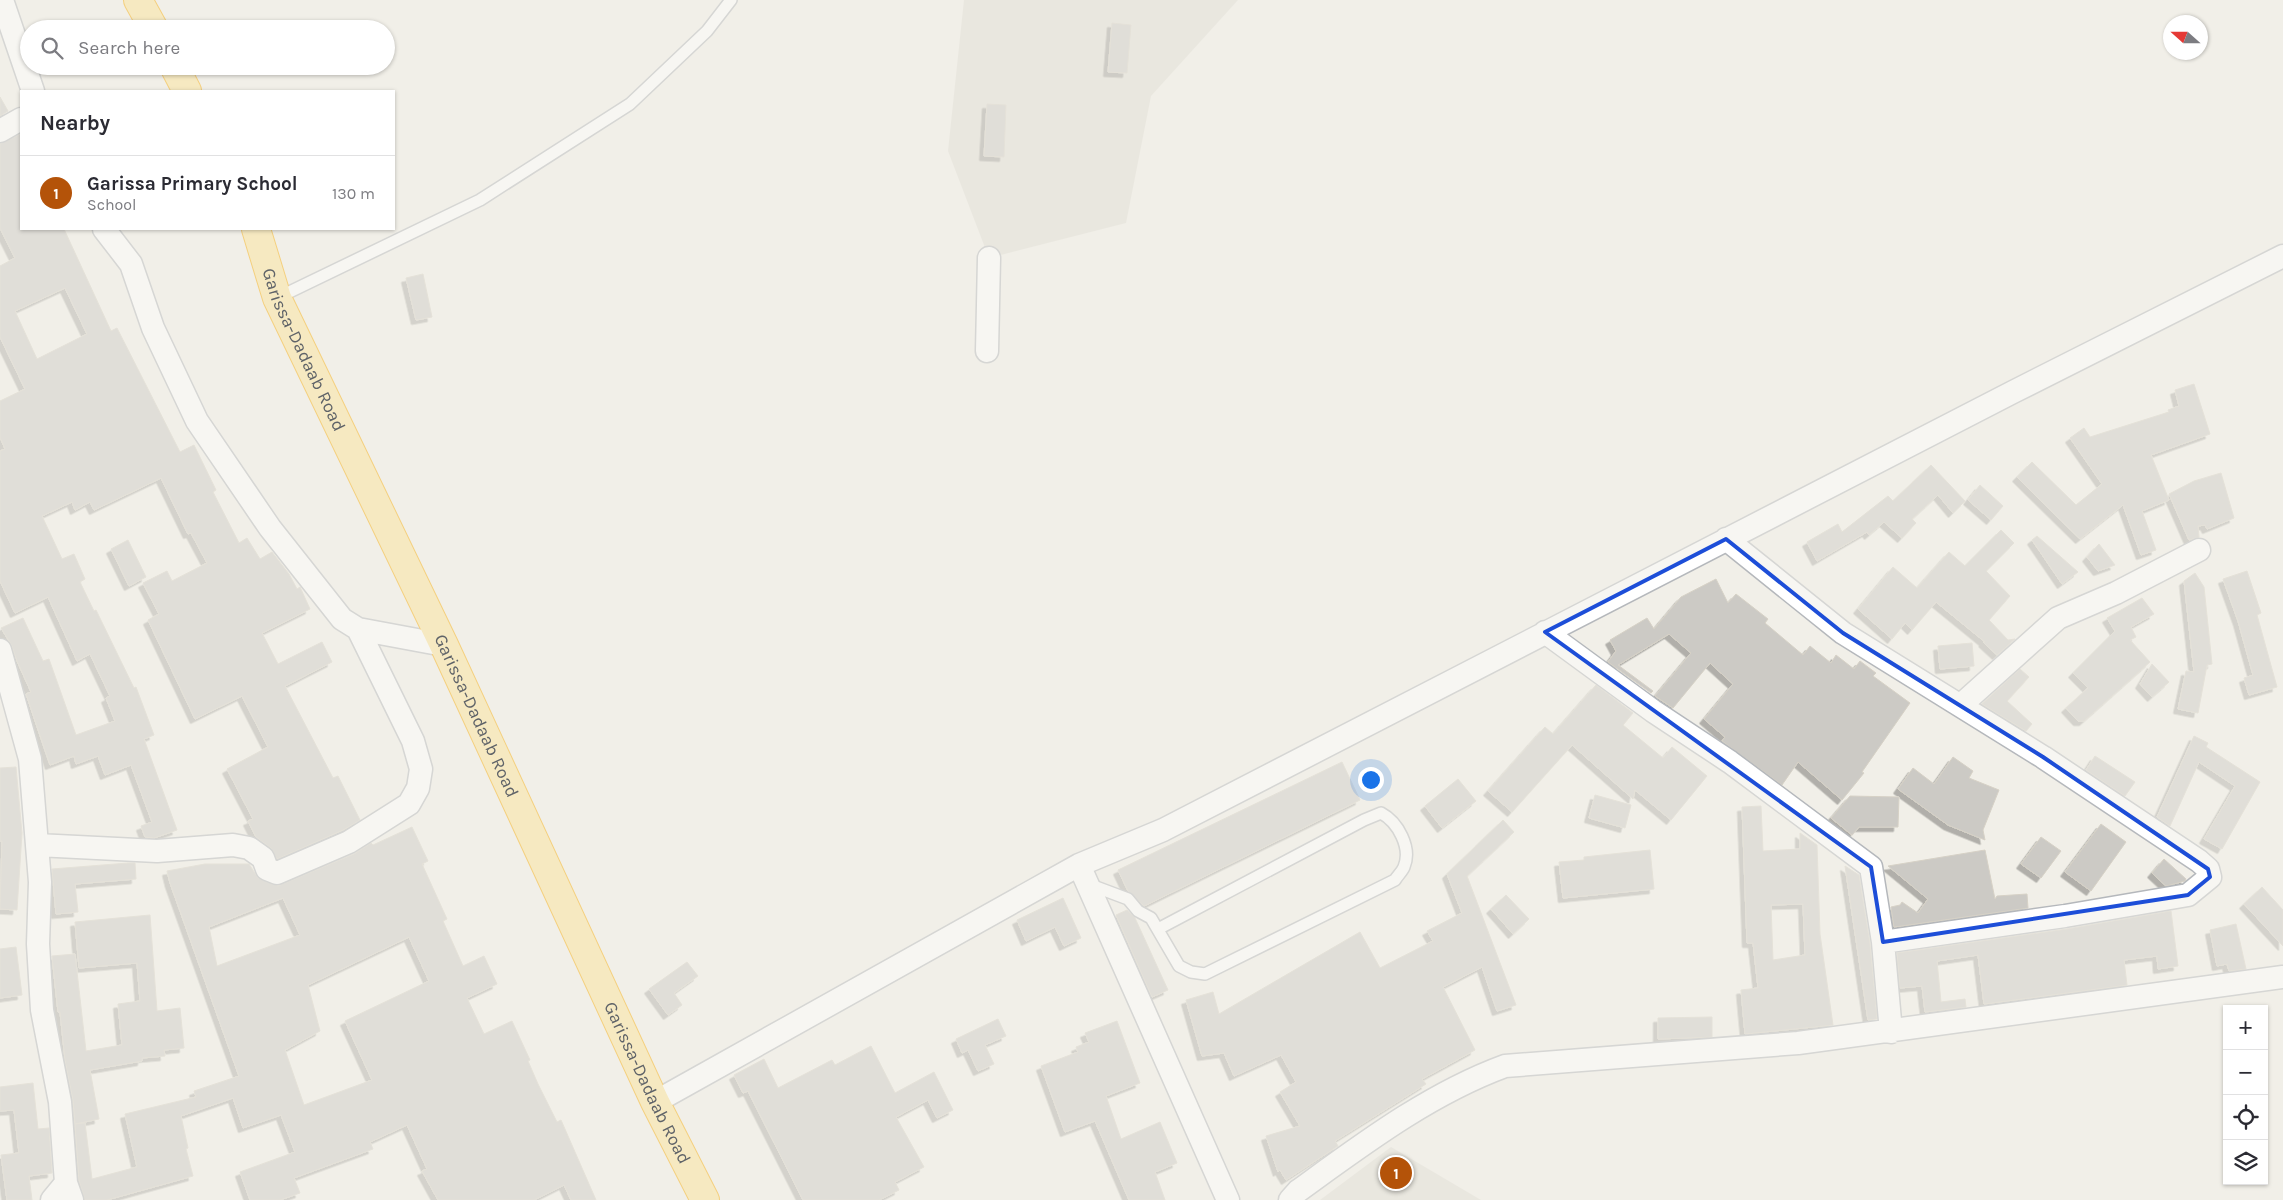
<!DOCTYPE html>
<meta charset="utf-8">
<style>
:root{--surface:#fff;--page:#f7f7f7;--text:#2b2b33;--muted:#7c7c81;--line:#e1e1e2;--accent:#b45309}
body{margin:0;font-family:Karla,sans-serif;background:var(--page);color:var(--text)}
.controls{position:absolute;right:15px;bottom:15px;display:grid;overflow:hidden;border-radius:0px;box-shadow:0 1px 4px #0004}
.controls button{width:45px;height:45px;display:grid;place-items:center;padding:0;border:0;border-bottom:1px solid var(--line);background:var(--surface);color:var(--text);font:25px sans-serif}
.compass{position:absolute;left:2163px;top:15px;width:45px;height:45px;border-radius:50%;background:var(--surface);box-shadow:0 1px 4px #0004;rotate:291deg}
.you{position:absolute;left:1370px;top:779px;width:18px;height:18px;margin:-12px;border:4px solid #fff;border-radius:50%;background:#1a73e8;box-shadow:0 0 0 8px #1a73e833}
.badge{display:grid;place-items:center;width:32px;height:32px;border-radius:50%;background:var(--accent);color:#fff;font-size:16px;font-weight:700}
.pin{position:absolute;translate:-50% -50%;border:2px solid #fff;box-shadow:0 1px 5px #0006}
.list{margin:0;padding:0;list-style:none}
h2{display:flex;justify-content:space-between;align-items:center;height:65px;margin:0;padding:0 20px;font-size:21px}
h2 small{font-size:16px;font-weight:400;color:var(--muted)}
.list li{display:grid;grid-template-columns:32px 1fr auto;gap:15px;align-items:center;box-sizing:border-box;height:75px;padding:0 20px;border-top:1px solid var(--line)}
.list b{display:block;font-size:19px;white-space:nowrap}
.list p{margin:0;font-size:16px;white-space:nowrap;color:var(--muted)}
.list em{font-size:16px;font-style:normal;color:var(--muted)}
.icon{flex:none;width:28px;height:28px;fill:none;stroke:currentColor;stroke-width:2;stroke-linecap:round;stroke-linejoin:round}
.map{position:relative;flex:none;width:2283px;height:1200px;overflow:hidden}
.search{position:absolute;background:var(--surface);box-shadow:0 1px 4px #0004;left:20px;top:20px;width:375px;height:55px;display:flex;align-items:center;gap:12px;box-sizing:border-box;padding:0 18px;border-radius:28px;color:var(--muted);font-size:19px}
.panel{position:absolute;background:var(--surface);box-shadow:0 1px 4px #0004;left:20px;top:90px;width:375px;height:140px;border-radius:0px}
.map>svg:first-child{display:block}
.education{fill:#e1ded6}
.building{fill:#cccac5;stroke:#d6d1c6;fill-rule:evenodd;filter:url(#shadow)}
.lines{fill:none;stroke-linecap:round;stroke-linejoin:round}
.lane-casing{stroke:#b5b8bc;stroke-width:14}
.street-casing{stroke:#b5b8bc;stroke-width:25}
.highway-casing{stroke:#f9ab00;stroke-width:30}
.lane{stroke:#fff;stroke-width:11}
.street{stroke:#fff;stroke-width:22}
.highway{stroke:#fde293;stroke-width:28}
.marked{fill:none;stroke:#1d4ed8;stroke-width:4;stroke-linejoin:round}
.labels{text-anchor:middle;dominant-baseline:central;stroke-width:4;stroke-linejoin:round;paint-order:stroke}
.street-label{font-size:18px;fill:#5f6368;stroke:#fff}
</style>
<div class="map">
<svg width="2283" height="1200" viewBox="0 0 2283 1200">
<defs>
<filter id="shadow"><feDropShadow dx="-4.5" dy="4.5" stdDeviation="0" flood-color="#0004"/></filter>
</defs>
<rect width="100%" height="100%" fill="#f1efe8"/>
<path class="education" d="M964,0H1238L1151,96L1126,223L989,258L948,151Z
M1391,1147L1481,1200H1320Z"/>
<path class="building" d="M1112,23L1131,25L1127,73L1108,72Z
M0,97L8,111L0,116Z
M987,104L1006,105L1004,157L984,156Z
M21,134V229H64L111,331L117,328L180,452L194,445L216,490L213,492L239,543L247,538L260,559L272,552L289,574L297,589L300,587L310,609L262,633L278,664L322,642L332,662L285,686L333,778L338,776L360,820L343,830L277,859L271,848L256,837L248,821L253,819L227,769L268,747L242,696L195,719L148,620L159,614L143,583L167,571L172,581L207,563L191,533L188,534L161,478L94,510L90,502L75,510L72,502L42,516L62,559L74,554L85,579L80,582L94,611L96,610L134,688L136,687L154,735L144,739L177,830L154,838L145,837L141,826L152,822L131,765L105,775L98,756L76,764L74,756L50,765L26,694L31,692L17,661L12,646L1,628L23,618L43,661L49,659L76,735L115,721L106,698L110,696L90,654L77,661L48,597L15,613L0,581V451L5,449L0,437V401L25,389L0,337V266L15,258L0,228V144ZM65,288L87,334L37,359L15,311Z
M423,274L432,317L416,320L406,278Z
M2194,384L2210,434L2151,455L2169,500L2142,511L2156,550L2141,555L2123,505L2080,539L2017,477L2032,462L2076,505L2102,484L2070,438L2084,428L2090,437L2169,412L2168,410L2179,406L2175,390Z
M1931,465L1965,501L1953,513L1938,495L1912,519L1916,523L1902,538L1884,522L1869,535L1867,532L1817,561L1807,542L1838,524L1842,532L1888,496L1893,501Z
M2221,473L2234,518L2207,529L2205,525L2198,526L2199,537L2189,540L2169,494L2194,481Z
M1980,485L2003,506L1991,520L1968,500Z
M2001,530L2014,543L1986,571L2010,596L1989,620L2008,640L2015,639L1997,655L1983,642H1985L1936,602L1912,630L1905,623L1892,639L1858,609L1893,567L1917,588L1949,552L1965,566Z
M2037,536L2078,572L2062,584L2032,540Z
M128,540L146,577L129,586L111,549Z
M2099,544L2115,565L2098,571L2087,557Z
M2247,571L2261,613L2257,615L2277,687L2249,695L2244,678L2253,675L2238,621L2223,579Z
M2195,573L2204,587L2212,664L2207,665L2198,713L2178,709L2186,671L2194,672L2184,581Z
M1716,579L1728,603L1736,594L1768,619L1765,623L1803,655L1810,646L1831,663L1836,655L1854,669L1860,661L1876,673L1873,676L1910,703L1862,772L1864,773L1842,800L1798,762L1782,785L1722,741L1725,737L1704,719L1733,684L1710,663L1673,708L1655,696L1691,653L1669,634L1618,665L1653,691L1651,693L1608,662L1616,651L1610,640L1647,618L1654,629L1681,597Z
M2142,598L2154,614L2131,627L2136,637L2130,640L2150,662L2084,721H2078L2066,708L2088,688L2073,673L2115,631L2107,618Z
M1972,643L1974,666L1940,669L1938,646Z
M2152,664L2169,682L2152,697L2140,684Z
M2020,669L2029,677L2007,701L2032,724L2026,731L1982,704Z
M1596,685L1633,713L1623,725L1663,758L1672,747L1707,776L1671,820L1635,790L1633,799L1572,745L1512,812L1488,791L1545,727L1553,734Z
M2194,736L2208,743L2206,747L2260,782L2222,849L2204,839L2235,786L2199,762L2170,826L2157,817Z
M2095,756L2135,782L2125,796L2086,770Z
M1953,757L1973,771L1969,778L1999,790L1983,830L1985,840L1948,825L1898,789L1913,768L1934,784Z
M1342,762L1360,800L1144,906L1128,891L1118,870Z
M16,767L22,833L17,910L0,909L2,841H0V768Z
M1458,779L1476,801L1442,828L1425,806Z
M1595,795L1631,805L1625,828L1589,818Z
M1850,796L1899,797L1898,827H1859L1852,835L1831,818Z
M1761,806L1763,851L1800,849V833L1817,845L1820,934L1833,1025L1745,1034L1741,990L1758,988L1753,943H1747L1742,807ZM1803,904L1805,955L1773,960L1771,905Z
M1503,820L1514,832L1467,876L1516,1005L1497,1011L1482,967L1443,987L1475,1050L1422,1079L1426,1084L1335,1141L1338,1146L1286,1180L1280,1170L1278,1172L1266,1136L1300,1126L1280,1092L1296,1082L1281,1055L1234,1076L1224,1053L1202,1056L1186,1000L1213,992L1219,1014L1360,932L1380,968L1433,941L1427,931L1462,913L1447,874Z
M2101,824L2126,842L2091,891L2065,872Z
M412,827L428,861L422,864L447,919L443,921L463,966L484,956L497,984L467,998L484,1034L512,1021L530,1060L528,1061L538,1084L557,1122L561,1120L596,1200H571L564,1185L534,1200H438L422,1171L427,1169L407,1125L370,1142L373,1149L294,1178L300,1193L280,1200H250L240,1172L295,1152L281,1115L243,1128L233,1098L181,1116L188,1148L186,1149L193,1176L107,1200H85L79,1180L75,1124L85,1123L92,1179L137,1167L125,1114L196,1097L194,1091L239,1076L170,883L167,871L205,864H249L258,878L278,886L354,854L371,843L373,845ZM283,898L300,935L217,966L209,927ZM409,937L429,981L345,1021L372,1080L304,1105L285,1050L320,1031L308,985Z
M2041,837L2061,851L2041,878L2021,864Z
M1650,850L1654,889L1563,898L1559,862L1584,860V857Z
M1985,850L1995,899L1997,896L2027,894L2028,908L1894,927L1891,907L1900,905L1902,902L1918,913L1928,899L1888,866Z
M2164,859L2186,879L2185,881L2166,886L2152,873Z
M128,863H135L136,879L75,884L78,912L56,914L52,869Z
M1845,866L1859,875L1870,944L1877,1019L1868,1020Z
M2262,887L2283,910V946L2244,904Z
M1506,895L1529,919L1513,934L1491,909Z
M1063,898L1081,938L1064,946L1055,927L1026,941L1017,920Z
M1127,910L1135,918L1168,990L1152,997L1116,915Z
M2171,911L2178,966L2158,969L2157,956L2124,960L2127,985L1984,1004L1978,955L1937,961L1941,1002L1965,999L1966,1007L1925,1012L1922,986L1900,988L1897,953L2067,929Z
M150,915L157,1011L180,1008L184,1048L164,1050L165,1056L142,1058V1061L90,1070L99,1119L75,1124L73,1100L65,1060L60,1012H58L52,956L75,954L86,1051L122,1045L118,1004L140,1001L137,963L79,968L75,922Z
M2236,924L2246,969L2229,971L2227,964L2217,966L2210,930Z
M16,947L22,995L0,998V949Z
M687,962L698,976L674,993L682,1005L668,1015L649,989Z
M1712,1017V1037L1658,1039V1018Z
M998,1019L1006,1036L985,1045L994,1064L978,1071L968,1050L962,1053L956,1039Z
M1117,1021L1140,1083L1106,1096L1121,1139L1160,1122L1177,1163L1155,1172L1165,1200H1129L1095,1121L1065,1132L1041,1066L1078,1052L1076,1047L1089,1042L1085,1033Z
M871,1046L895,1093L934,1072L953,1110L937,1118L928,1100L896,1117L924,1167L895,1182L899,1190L879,1200H803L748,1091L743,1093L734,1075L764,1059L778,1088L832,1060L835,1065Z
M33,1083L38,1129L49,1128L52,1173L29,1176L32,1200H7L1,1155L19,1153L14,1110L0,1111V1087Z"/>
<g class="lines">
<defs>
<path id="lane" d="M277,298L480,200L630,104L707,31L731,0
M1088,884L1128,899L1138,911L1151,918L1179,966L1191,972L1205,974L1395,880C1397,876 1402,872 1404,867C1412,848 1398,822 1381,813L1364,820L1158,929"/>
<path id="street" d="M2,0L33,91
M0,131L21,119
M104,229L131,264L153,328L197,421L270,528L342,619L358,629L444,645
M987,351L989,258
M1726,539L1843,633L2043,757L2199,861L2208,869L2210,877L2188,895L2065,916L1883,942
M1545,632L1653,711L1730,762L1871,867L1883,942L1891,1032
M0,650L30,759L40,882L38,944L42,1010L60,1102L66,1183L72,1200
M1961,705L2058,618L2116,593L2199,550
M37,845L157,851L233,845L249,848L263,858L267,869L277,873L349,842L409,804L418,788L421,769L413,741L358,629
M1079,865L1228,1200
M655,1102L1079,865L1163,830L2013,392L2283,256
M52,1200L66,1183
M1290,1200L1298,1191C1363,1144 1429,1094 1505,1066L1798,1043L2283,977"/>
<g id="highway">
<path d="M138,0L154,29"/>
<path d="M174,66L187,91"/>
<path id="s1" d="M256,229L277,298L444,645L655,1102L705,1200"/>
</g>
</defs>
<use href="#lane" class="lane-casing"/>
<use href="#street" class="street-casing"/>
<use href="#highway" class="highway-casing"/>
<use href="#lane" class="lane"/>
<use href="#street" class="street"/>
<use href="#highway" class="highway"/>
</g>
<path d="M0 0H2283V1200H0ZM1726,539L1843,633L2043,757L2208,869L2210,877L2188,895L1883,942L1871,867L1545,632Z" fill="#f1efe8" fill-opacity=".55" fill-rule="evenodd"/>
<path class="marked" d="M1726,539L1843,633L2043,757L2208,869L2210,877L2188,895L1883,942L1871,867L1545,632Z"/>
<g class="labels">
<g class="street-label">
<text stroke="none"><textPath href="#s1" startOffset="130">Garissa-Dadaab Road</textPath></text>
<text stroke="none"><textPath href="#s1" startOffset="535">Garissa-Dadaab Road</textPath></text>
<text stroke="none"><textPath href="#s1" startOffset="940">Garissa-Dadaab Road</textPath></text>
</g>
</g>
</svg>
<div class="controls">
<button>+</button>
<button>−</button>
<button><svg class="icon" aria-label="locate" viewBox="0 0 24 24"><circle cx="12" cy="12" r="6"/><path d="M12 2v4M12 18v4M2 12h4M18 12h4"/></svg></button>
<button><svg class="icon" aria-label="layers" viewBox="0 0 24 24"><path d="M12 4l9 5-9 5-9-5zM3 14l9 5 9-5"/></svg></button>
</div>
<svg class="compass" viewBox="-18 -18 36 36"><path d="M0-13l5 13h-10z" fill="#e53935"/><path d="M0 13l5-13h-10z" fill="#7c7c81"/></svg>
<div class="you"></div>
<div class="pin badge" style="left:1396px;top:1173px">1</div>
<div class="search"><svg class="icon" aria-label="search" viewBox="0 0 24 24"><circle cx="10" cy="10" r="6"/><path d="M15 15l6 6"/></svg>Search here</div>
<section class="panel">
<h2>Nearby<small></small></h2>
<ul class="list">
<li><span class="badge">1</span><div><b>Garissa Primary School</b><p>School</p></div><em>130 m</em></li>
</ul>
</section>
</div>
